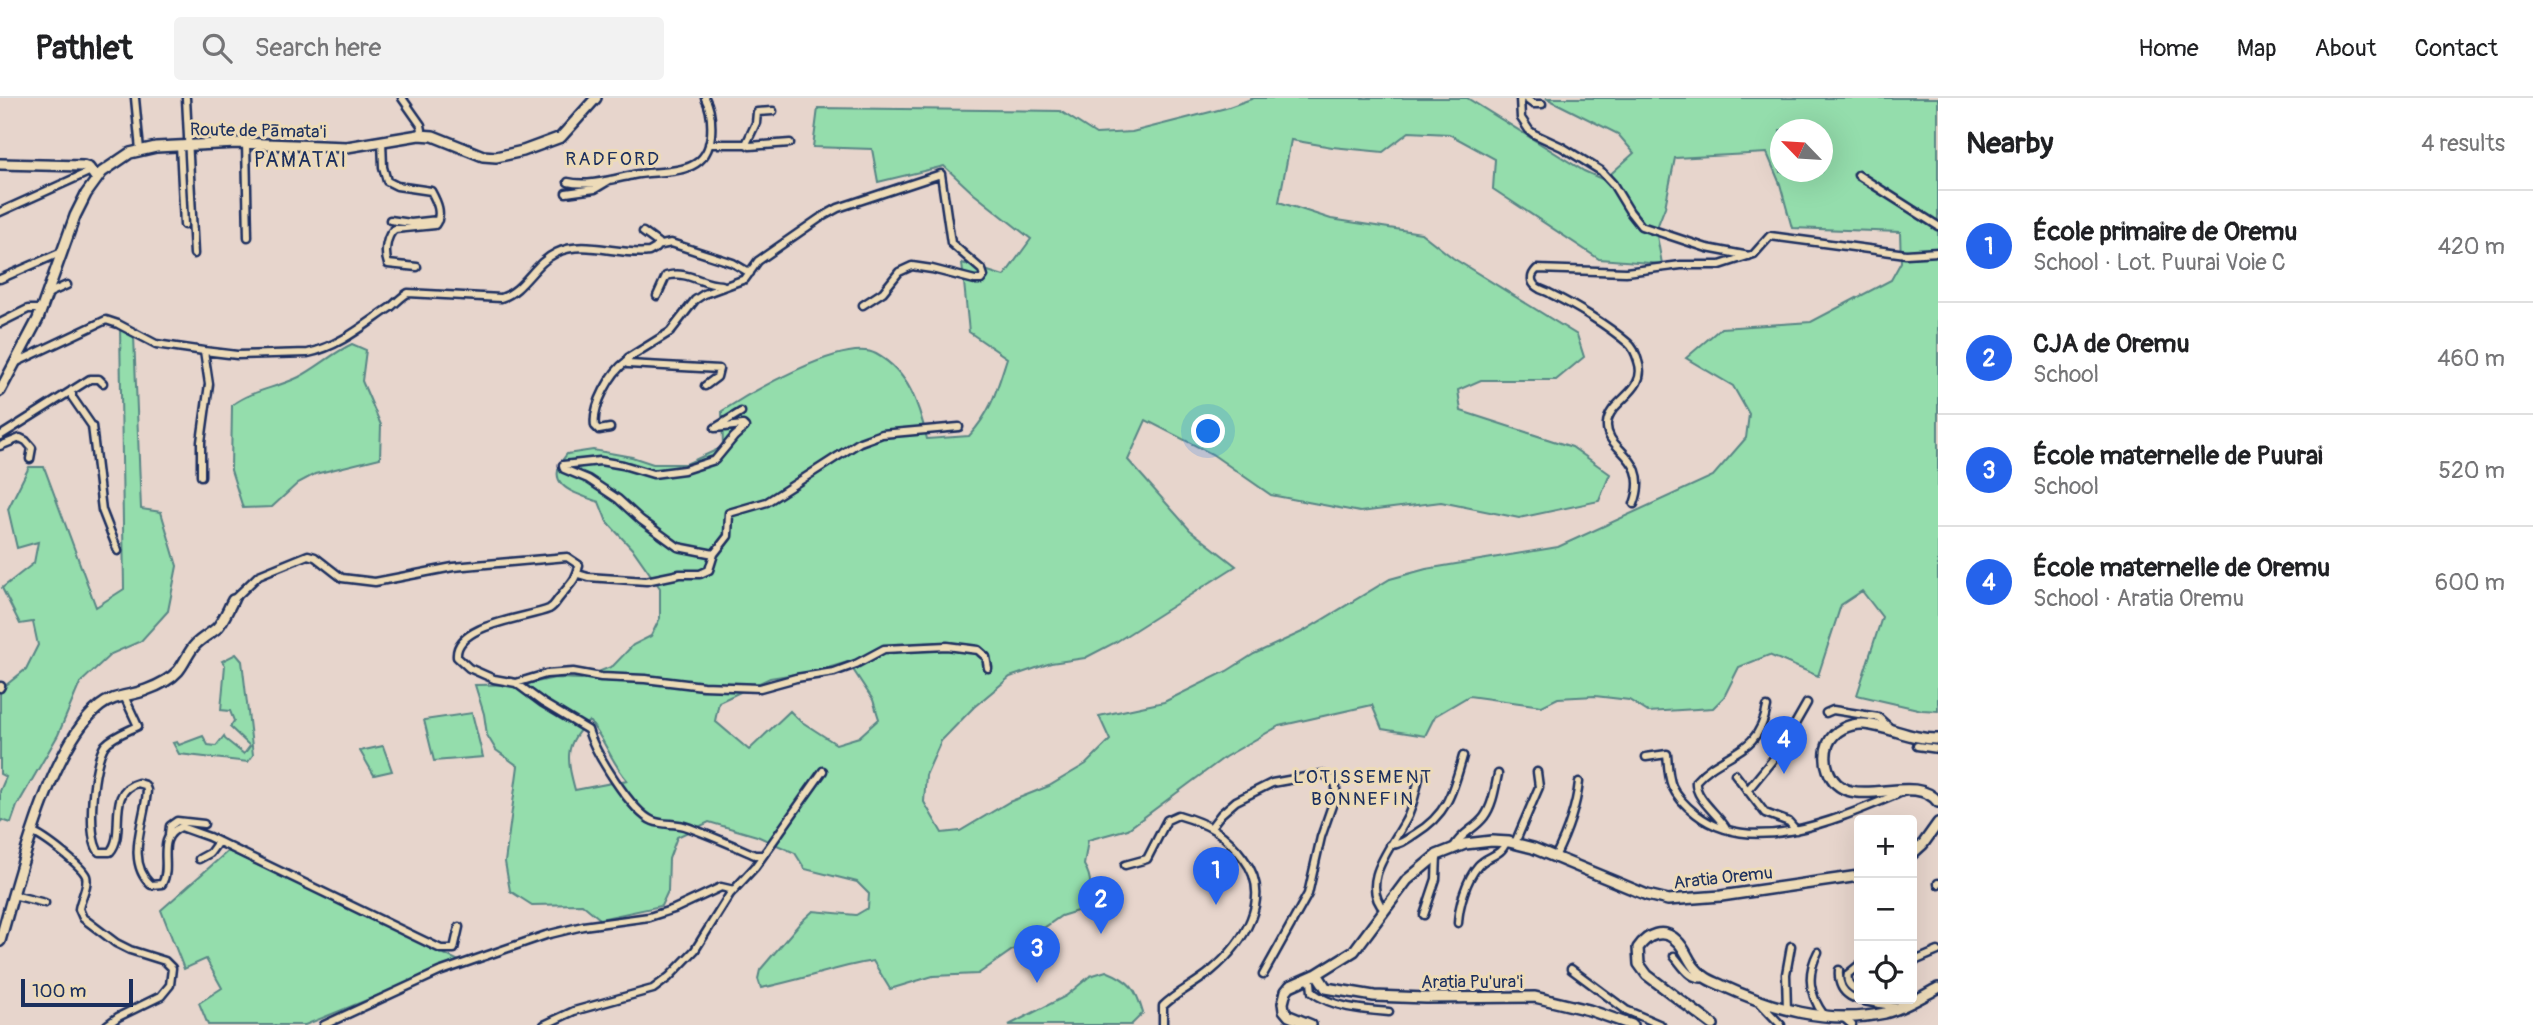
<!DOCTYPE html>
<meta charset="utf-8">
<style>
:root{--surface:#fff;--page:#f2f2f2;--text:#202124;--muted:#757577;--line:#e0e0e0;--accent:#2563eb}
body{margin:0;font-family:Pangolin,sans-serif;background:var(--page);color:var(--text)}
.controls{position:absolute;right:21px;bottom:21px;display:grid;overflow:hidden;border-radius:7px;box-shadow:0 7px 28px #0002}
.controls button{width:63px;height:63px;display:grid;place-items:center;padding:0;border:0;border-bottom:2px solid var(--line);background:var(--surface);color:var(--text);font:35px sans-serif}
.compass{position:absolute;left:1770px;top:21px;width:63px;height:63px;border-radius:50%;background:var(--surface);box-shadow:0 7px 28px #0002;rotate:295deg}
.scale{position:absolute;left:21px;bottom:18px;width:112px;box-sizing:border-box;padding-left:7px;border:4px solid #1b2f5e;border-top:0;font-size:19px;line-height:24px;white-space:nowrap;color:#1b2f5e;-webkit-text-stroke:5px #eddbb8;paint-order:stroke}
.you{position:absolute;left:1209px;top:334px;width:24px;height:24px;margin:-18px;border:5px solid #fff;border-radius:50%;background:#1a73e8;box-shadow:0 0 0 10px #1a73e833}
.badge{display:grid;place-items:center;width:46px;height:46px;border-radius:50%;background:var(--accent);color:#fff;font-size:23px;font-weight:700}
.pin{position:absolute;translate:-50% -58px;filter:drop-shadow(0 2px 4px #0008)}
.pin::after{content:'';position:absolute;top:37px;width:24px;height:21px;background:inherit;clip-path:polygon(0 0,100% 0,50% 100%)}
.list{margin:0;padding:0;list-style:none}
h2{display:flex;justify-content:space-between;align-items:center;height:91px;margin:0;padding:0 28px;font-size:30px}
h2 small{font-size:23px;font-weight:400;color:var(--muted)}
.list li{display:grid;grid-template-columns:46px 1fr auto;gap:21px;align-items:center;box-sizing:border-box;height:112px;padding:0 28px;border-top:2px solid var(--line)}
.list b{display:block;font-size:26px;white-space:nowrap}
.list p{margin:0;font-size:23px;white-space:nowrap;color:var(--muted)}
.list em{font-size:23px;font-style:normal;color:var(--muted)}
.icon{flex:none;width:38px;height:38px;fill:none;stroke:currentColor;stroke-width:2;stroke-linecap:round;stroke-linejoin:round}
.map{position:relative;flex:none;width:1938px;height:927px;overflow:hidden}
header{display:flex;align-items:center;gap:42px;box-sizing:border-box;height:98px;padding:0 35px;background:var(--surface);border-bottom:2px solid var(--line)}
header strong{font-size:33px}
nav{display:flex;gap:38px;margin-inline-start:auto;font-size:24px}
.search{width:490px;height:63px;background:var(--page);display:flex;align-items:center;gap:18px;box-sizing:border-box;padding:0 24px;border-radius:7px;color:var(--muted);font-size:26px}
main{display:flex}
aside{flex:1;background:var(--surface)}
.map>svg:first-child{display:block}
.green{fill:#94ddac;stroke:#588685;stroke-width:2;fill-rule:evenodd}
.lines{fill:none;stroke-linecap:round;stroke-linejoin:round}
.street-casing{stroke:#1b2f5e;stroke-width:11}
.secondary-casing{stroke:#1b2f5e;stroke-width:14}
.street{stroke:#eddbb8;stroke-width:6}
.secondary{stroke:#eddbb8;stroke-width:9}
.labels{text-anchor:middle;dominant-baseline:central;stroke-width:6;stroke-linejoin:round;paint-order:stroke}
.street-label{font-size:18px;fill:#1b2f5e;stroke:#eddbb8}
.neighbourhood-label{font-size:19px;letter-spacing:2px;fill:#1b2f5e;stroke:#eddbb8}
.quarter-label{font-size:21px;letter-spacing:2px;fill:#1b2f5e;stroke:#eddbb8}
</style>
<header>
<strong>Pathlet</strong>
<div class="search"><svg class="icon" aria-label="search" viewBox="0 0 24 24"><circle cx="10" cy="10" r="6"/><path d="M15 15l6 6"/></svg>Search here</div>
<nav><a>Home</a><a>Map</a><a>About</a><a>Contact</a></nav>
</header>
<main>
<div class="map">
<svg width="1938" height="927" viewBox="0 0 1938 927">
<rect width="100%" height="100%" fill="#e7d5cc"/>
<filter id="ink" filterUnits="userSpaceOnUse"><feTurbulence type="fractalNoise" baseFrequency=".0143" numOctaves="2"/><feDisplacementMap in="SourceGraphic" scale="14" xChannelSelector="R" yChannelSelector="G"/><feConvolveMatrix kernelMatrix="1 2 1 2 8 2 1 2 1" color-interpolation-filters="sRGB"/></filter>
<g filter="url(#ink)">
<path class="green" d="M1254,0H1467L1584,73L1604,82L1634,55L1618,36L1546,0H1938V613L1922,612L1857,597L1882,519L1862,493L1841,507L1818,578L1769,557L1739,569L1724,599L1713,610L1648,614L1629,602L1595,598L1558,600L1542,608L1469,598L1435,618L1425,638L1382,631L1372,607L1279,628L1225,659L1128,731L1088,742L1084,767C1093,781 1091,794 1087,810L1061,818L978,876L933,878L890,891L873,863C835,869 799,883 761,890L758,881L760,872L800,825L813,813L856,817L868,810L869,796L857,784L805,771L795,755L757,738L709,724L677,739L669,761L668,793L661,808L600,821L582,806L532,807L510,793L505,764L518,668L496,652L487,637L484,616L475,587L527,586L555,580L581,581L613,568L633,547L651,538L660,520V490L634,453L607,424L599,404C574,395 541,387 567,356L593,352L632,359L653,366H686L723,349L722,313C750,295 845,239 876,256C909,274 919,307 927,341L969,338C992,313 997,291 1007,260L969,234L962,165L1004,178L1031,141L974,96L944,68L878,84L872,51L813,49L818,10L1060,13L1096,36L1132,34L1226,10ZM1780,32H1822V74H1780ZM1409,34L1449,36L1495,61L1493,91L1599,161L1662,166L1656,132L1665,109L1675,60L1767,55L1780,86L1792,130L1900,134L1901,164L1891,182L1811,224L1721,230L1686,260L1733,288L1749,316L1746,340L1713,378L1558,449L1426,471L1390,481L1302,534L1254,556L1227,573L1164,604L1099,618L1110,642L1086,666L1049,688L1009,704L960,733L942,735L924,704L926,677L941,643L974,609L1010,579L1051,565L1085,560L1116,544L1236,468L1190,432L1128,362L1146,322L1212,356L1271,397L1360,414L1441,404L1519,420L1599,403L1610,376L1572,349L1461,313L1458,292L1481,282H1556L1584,259L1577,237L1453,160L1421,135L1331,121L1279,104L1291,42L1332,49L1383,54ZM848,564L873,602L879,621L859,639L836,646L799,622L790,613L749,652L715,623L719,604L770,580L821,572ZM589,623C605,641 611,664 627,682L575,692C567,662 563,646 589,623Z
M120,229L134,238L141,411L161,414L177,468L168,513L141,543L111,556L80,585L58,637L17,708L11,725L2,722L0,724V693L6,679L0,676V592L26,571L38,547L33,524L20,526L2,490L34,465L38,444L17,450L8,411L29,369H44L96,509L124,491Z
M352,246L366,252L362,283L381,327L380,360L315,376L298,385L272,409L243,410L231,372L232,307C252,292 277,290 299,279C318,269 333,255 352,246Z
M236,556L242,563L253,657L248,664L179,656L173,645L177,644L179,647L203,638L208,647L216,648L224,638L225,641L244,656L250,648L230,629L234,623L230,613L221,612L225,567L222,563Z
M472,615L483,659L434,663L424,622Z
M383,648L392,673L374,677L360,653Z
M228,753L461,864L305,927H208L199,905L222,890L206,861L184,871L161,812Z
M1106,873C1131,883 1136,891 1143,915L1131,927H1009L1066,898L1090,878Z"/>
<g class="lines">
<defs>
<path id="street" d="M135,0L140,52
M186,0L194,156
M402,0L421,27L422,32L419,37
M1520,0L1521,20L1529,32L1534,36L1562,49L1601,73L1613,86L1630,114L1641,128L1707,150L1749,158
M1525,0L1533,6H1542
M382,43L383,69L387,83L397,88L431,93C437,104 443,116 435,127L395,131C386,137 384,155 388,166L417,169
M246,45L248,139
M709,46H746L756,25L757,14L773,13
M746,46L750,48L790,45
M180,47L184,127
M1858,77L1938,128
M568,84C587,89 614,81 633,77C663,71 707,81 711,37C712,24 711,11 705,0
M566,95L595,91L610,82
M0,114L91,73
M390,122L411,125L438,122
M657,148L671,145L733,165L750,175
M0,181L62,154
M47,196L67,187
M657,198L666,178C690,172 700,187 722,187
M0,225L28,211H42
M204,253L237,257L308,255C340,248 364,227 391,209C397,204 401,199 408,195L501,200C524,193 534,165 556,155C584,141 619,158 649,154L656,150L658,145L643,134
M17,264L106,222L118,226L156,246L204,253L209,286L201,344V378
M705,288L717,279L719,271L628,266V260L670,234L695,202L704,196L745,181L758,163L820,120L838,110L941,76L951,145L982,172L984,178L981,182H975L932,171L912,168L899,174L883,194L863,207
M72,292V299L92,328L102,412L118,453
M610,330L599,332L595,328C592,308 611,274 627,263
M0,338L90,281H99L103,285
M0,348L20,340L26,343L32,350L30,361
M1634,406C1652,357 1605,354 1607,326C1608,302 1649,294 1638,263C1636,256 1634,250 1628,245C1607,227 1576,208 1551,196C1545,192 1537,192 1533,185C1530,179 1533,175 1537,171L1626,174L1681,167H1720L1754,156L1770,138L1906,156L1938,154
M714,456L678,449L641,422L618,401L588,381L564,371L563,367L600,363L623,367L653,376L684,372L715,362L734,339L745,329L743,327L715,330L741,314
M578,476L588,479L646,483L680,476H700L709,472L714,456L728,438L729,415L767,404L860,344L882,336L959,329
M233,502L259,477L308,457L315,459L342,480L375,484L453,469L567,459L579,467C577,482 569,487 560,499C556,503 555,508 549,511C528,520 454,526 457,559L469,570L494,581L516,585L543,605L588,632C595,654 631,714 653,723C663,727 674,725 684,728C708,736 732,747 755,757H763
M516,585L546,576L573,574L601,579L645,581L703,588L760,590L796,580L834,574L856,566L884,551L947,548L978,552L986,559L988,570
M0,590L1,588
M124,598L138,628C128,633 113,638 105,647C93,664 86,738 99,754H110C127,736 105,693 138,685L145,687L147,692C146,721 124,762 151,787L162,786C173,767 154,740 181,729L209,739L441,851H454L459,829
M1826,615L1833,612L1878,619L1890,630
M1917,648L1938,651
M1646,659L1667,656C1668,666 1668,678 1672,688C1677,699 1687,709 1696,716C1754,762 1847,717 1905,693
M1735,676L1765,715L1789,724L1796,732
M1747,693L1779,654L1807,605
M1211,729L1221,716L1236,703L1272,685L1322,676L1331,680L1336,687V696L1321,739L1308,796L1263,877
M1726,730C1718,716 1694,700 1696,683C1723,652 1758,659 1767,609
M33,735C44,739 82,768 86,778C89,787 80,802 79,811L83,820L116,845L130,852L165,863L172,870L170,887L161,898L118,919L107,927
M169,736L170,728L177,723L204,726
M1515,745L1539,689L1537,674
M1390,747C1400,747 1407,741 1415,736C1448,716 1453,693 1463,658
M1453,750C1463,733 1474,732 1484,719C1493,707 1495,690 1498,676
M1555,759C1567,735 1576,711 1579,684
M199,761L210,755L218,744
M1125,767L1147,761L1167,722L1178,717C1209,726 1225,735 1244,761C1274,800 1243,846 1211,873C1196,886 1177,894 1163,908V927
M1938,786V785
M13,797L45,805
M1385,813C1357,783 1395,746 1408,718C1414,704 1417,690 1420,675
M1424,817L1436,781L1437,757
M1458,825C1459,807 1466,782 1478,768C1487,757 1501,759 1506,744
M1818,854C1806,877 1809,897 1824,917
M1674,858C1683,868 1690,883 1705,880
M1912,864L1938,853
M1859,867L1848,876C1846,885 1851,890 1859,893
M1571,871L1626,912L1661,927
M1839,872C1836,909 1875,902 1898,910
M1305,881L1311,884L1312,894C1333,910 1364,912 1389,914
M1893,901L1907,906
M1760,905L1781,927
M1787,912L1786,876L1791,848
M1845,921L1852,927
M324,927L439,874L546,837L583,828L649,819L674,811L721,789L734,792
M544,927L574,913L653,891L669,879L695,852L730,796L755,769L823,673"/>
<path id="secondary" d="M0,66L83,68L89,70L96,80
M0,293L38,221L75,118L86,96L102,74L130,55L156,49L237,45L347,49L419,37L433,38L483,58L496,59L523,53L561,39L596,0
M1938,641C1912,642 1889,628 1864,626C1850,625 1834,632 1828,646C1825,653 1825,664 1828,672C1845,720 1913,671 1938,704
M1912,756L1923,746L1938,725
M0,843C18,781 50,647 100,608C114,597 131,598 146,592C157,588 170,582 178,573C185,565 188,554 196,546C202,540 210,536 217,530C224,522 228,511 233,502
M1317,876L1326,890L1374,898L1426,900L1535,899L1589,912L1632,927
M1311,927L1289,918L1284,912L1283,905L1286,893L1290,888L1317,876L1354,853L1407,782L1437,757L1465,746L1492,743L1509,744L1533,750L1647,797L1668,802L1721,798L1859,778
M1713,927L1647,877L1639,866L1638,850C1647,837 1663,829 1677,843C1685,850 1688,862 1695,870C1702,879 1711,883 1721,887C1773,911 1828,927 1885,915C1904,910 1921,899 1938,890"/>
</defs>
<use href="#street" class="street-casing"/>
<use href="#secondary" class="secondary-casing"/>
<use href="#street" class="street"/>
<use href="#secondary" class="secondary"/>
</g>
</g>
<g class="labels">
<g class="street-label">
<text transform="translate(258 33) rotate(1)">Route de Pāmata'i</text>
<text transform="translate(1723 780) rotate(-6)">Aratia Oremu</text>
<text x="1472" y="884">Aratia Pu'ura'i</text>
</g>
<g class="neighbourhood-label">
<text x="613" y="61">RADFORD</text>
<text x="1363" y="679">LOTISSEMENT<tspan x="1363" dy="22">BONNEFIN</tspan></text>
</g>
<g class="quarter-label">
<text x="301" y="62">PAMATAI</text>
</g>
</g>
</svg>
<div class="controls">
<button>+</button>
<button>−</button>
<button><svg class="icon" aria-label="locate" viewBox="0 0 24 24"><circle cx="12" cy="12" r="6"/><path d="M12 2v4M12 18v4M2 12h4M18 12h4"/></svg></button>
</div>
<svg class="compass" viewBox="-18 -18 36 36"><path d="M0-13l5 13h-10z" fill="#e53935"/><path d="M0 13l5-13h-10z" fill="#757577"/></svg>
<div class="scale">100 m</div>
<div class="you"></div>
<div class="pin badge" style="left:1216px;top:807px">1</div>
<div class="pin badge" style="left:1101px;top:836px">2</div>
<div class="pin badge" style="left:1037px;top:885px">3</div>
<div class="pin badge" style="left:1784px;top:676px">4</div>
</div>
<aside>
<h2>Nearby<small>4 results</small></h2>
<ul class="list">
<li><span class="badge">1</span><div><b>École primaire de Oremu</b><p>School · Lot. Puurai Voie C</p></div><em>420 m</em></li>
<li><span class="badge">2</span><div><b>CJA de Oremu</b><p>School</p></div><em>460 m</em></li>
<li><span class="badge">3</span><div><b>École maternelle de Puurai</b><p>School</p></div><em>520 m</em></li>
<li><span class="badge">4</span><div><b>École maternelle de Oremu</b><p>School · Aratia Oremu</p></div><em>600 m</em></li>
</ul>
</aside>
</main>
